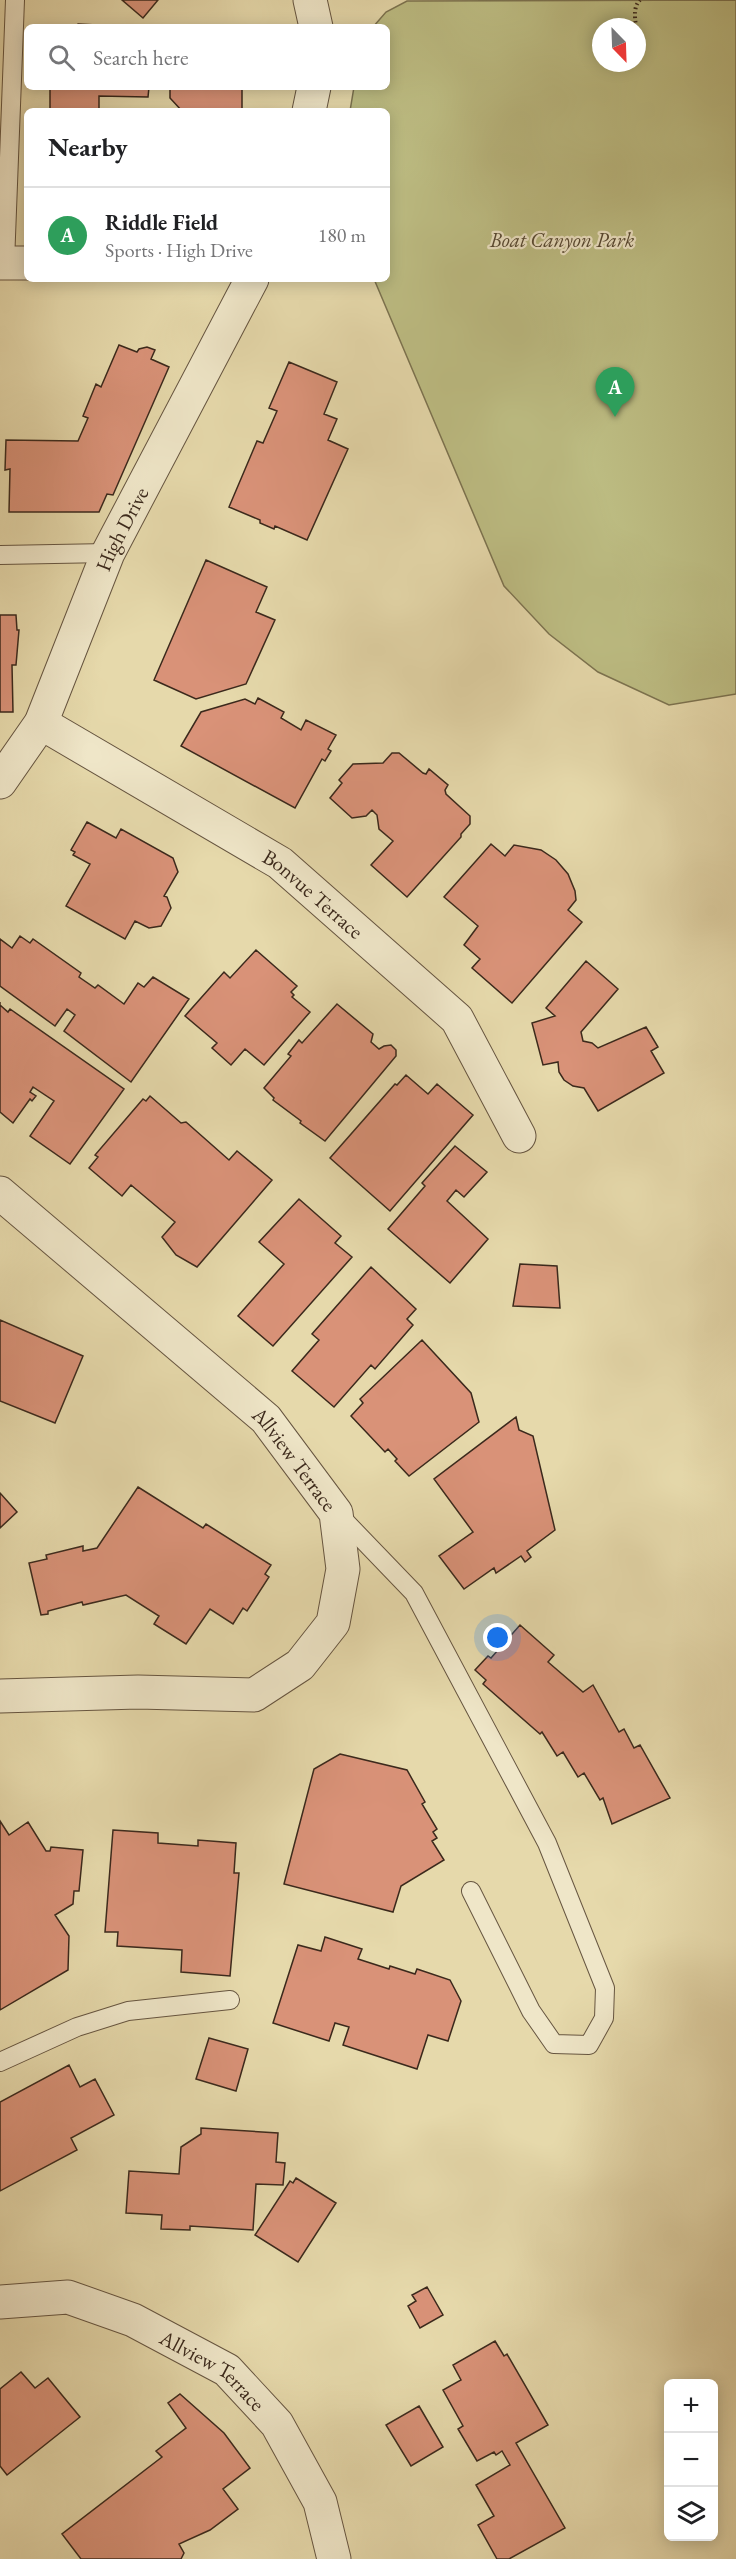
<!DOCTYPE html>
<meta charset="utf-8">
<style>
:root{--surface:#fff;--page:#f2f2f2;--text:#202124;--muted:#757577;--line:#e0e0e0;--accent:#8f2418}
body{margin:0;font-family:"EB Garamond",serif;background:var(--page);color:var(--text)}
.controls{position:absolute;right:18px;bottom:18px;display:grid;overflow:hidden;border-radius:9px;box-shadow:0 3px 15px #0003}
.controls button{width:54px;height:54px;display:grid;place-items:center;padding:0;border:0;border-bottom:2px solid var(--line);background:var(--surface);color:var(--text);font:30px sans-serif}
.compass{position:absolute;left:592px;top:18px;width:54px;height:54px;border-radius:50%;background:var(--surface);box-shadow:0 3px 15px #0003;rotate:157deg}
.you{position:absolute;left:498px;top:1638px;width:21px;height:21px;margin:-15px;border:4px solid #fff;border-radius:50%;background:#1a73e8;box-shadow:0 0 0 9px #1a73e833}
.badge{display:grid;place-items:center;width:39px;height:39px;border-radius:50%;background:var(--accent);color:#fff;font-size:20px;font-weight:700}
.pin{position:absolute;translate:-50% -50px;filter:drop-shadow(0 2px 3px #0008)}
.pin::after{content:'';position:absolute;top:32px;width:21px;height:18px;background:inherit;clip-path:polygon(0 0,100% 0,50% 100%)}
.list{margin:0;padding:0;list-style:none}
h2{display:flex;justify-content:space-between;align-items:center;height:78px;margin:0;padding:0 24px;font-size:26px}
h2 small{font-size:20px;font-weight:400;color:var(--muted)}
.list li{display:grid;grid-template-columns:39px 1fr auto;gap:18px;align-items:center;box-sizing:border-box;height:96px;padding:0 24px;border-top:2px solid var(--line)}
.list b{display:block;font-size:22px;white-space:nowrap}
.list p{margin:0;font-size:20px;white-space:nowrap;color:var(--muted)}
.list em{font-size:20px;font-style:normal;color:var(--muted)}
.icon{flex:none;width:33px;height:33px;fill:none;stroke:currentColor;stroke-width:2;stroke-linecap:round;stroke-linejoin:round}
.map{position:relative;flex:none;width:736px;height:2559px;overflow:hidden}
.search{position:absolute;background:var(--surface);box-shadow:0 3px 15px #0003;left:24px;top:24px;width:366px;height:66px;display:flex;align-items:center;gap:15px;box-sizing:border-box;padding:0 21px;border-radius:9px;color:var(--muted);font-size:22px}
.panel{position:absolute;background:var(--surface);box-shadow:0 3px 15px #0003;left:24px;top:108px;width:366px;height:174px;border-radius:9px}
.map>svg:first-child{display:block}
.green{fill:#bdbd83;stroke:#7c7350;stroke-width:1.5;fill-rule:evenodd}
.building{fill:#d99278;stroke:#3b291c;stroke-width:1.5}
.lines{fill:none;stroke-linecap:round;stroke-linejoin:round}
.service-casing{stroke:#665540;stroke-width:20}
.minor-casing{stroke:#665540;stroke-width:35}
.tertiary-casing{stroke:#665540;stroke-width:35}
.path{stroke:#3b291c;stroke-width:4;stroke-dasharray:1.5 3;stroke-linecap:butt}
.service{stroke:#efe6c8;stroke-width:18}
.minor{stroke:#efe6c8;stroke-width:33}
.tertiary{stroke:#efe6c8;stroke-width:33}
.labels{text-anchor:middle;dominant-baseline:central;stroke-width:4.5;stroke-linejoin:round;paint-order:stroke}
.park-label{font-size:21px;font-style:italic;fill:#554731;stroke:#efe6c8}
.street-label{font-size:21px;fill:#3b291c;stroke:#efe6c8}
</style>
<div class="map">
<svg width="736" height="2559" viewBox="0 0 736 2559">
<rect width="100%" height="100%" fill="#e6d9ab"/>
<filter id="stains"><feTurbulence type="fractalNoise" baseFrequency=".00333" numOctaves="4"/><feColorMatrix values="0 0 0 0 .2 0 0 0 0 .09 0 0 0 0 .02 0 0 0 .5 -.17"/></filter>
<radialGradient id="worn" r=".72"><stop offset=".6" stop-color="#630" stop-opacity="0"/><stop offset="1" stop-color="#630" stop-opacity=".3"/></radialGradient>
<path class="green" d="M736,0V694L669,705L598,672L549,634L504,586L374,279H387V111H350L354,87H387V27H373L386,12L407,1ZM601,27H637V63H601Z"/>
<path class="building" d="M122,0H158L143,18Z
M78,24L97,25L100,27H76Z
M50,87H149L148,97L99,96V111H50Z
M170,87H242V111H182L170,98Z
M119,345L137,352L139,349L147,347L155,350L151,359L169,367L113,495L107,494L99,512H9L10,469L5,470L6,440L78,441L88,418L83,416L96,384L101,387Z
M289,362L337,382L324,414L337,419L328,440L348,449L307,540L275,526L274,529L260,523V520L229,507L257,441L263,443L277,411L269,408Z
M206,560L267,587L256,612L275,620L246,684L196,699L154,680Z
M0,615H16L17,630H19L16,665H12L13,712H0Z
M258,698L284,712L281,718L301,730L306,720L336,735L328,749L331,751L325,761L322,759L295,808L181,746L201,712L245,699L255,704Z
M392,753H399L423,773L426,774L429,769L448,785L445,790L446,794L470,816V824L461,834V837L407,897L371,865L393,841L379,829L377,815L372,810L366,816L352,818L330,798L342,783L339,780L353,764L383,763Z
M87,822L116,838L121,829L173,858L178,872L164,896L167,897L171,908L161,926L149,928L135,921L125,939L66,906L90,864L73,855L75,852L71,850Z
M491,844L505,856L514,845L541,850L556,860L568,874L575,891L576,900L568,910L582,922L512,1003L472,968L480,959L464,945L478,926L444,897Z
M20,936L30,943L33,939L81,973L79,977L95,988L98,985L124,1004L138,983L144,987L153,977L189,999L131,1082L64,1031L75,1015L67,1009L55,1026L0,986V939L12,948Z
M256,950L297,986L291,992L294,995L292,997L310,1012L264,1065L245,1049L231,1065L212,1048L217,1043L185,1016L224,972L230,978Z
M586,961L618,989L581,1032L583,1041L592,1043L598,1048L646,1027L658,1047L651,1051L664,1073L598,1111L584,1088L573,1086L564,1080L559,1072L558,1062L543,1065L532,1023L555,1016L546,1008Z
M0,1002V1005L8,1012L10,1009L124,1089L70,1164L30,1136L54,1101L33,1087L30,1092L36,1096L32,1101L30,1099L13,1123L0,1112Z
M337,1004L373,1034L371,1042L379,1049L384,1046L391,1045L396,1050V1056L325,1141L300,1123L301,1121L273,1100L274,1098L264,1088L291,1056L288,1054L299,1040L302,1043Z
M406,1075L428,1094L437,1084L473,1115L390,1211L330,1158L395,1084L397,1085Z
M150,1096L181,1123L186,1122L229,1160L237,1151L272,1180L197,1267L176,1255L162,1237L175,1222L131,1185L122,1196L89,1168L98,1157L95,1155L143,1099L146,1101Z
M455,1146L487,1172L464,1197L456,1190L447,1201L488,1239L450,1283L388,1229L425,1186L422,1183Z
M299,1199L341,1236L335,1243L352,1257L273,1346L238,1316L284,1264L259,1242Z
M520,1264L557,1266L560,1308L513,1306Z
M371,1267L416,1309L407,1319L413,1325L375,1369L371,1365L334,1407L292,1371L319,1340L312,1334Z
M0,1320L83,1356L55,1423L0,1401Z
M422,1340L471,1393L479,1422L409,1476L395,1461L397,1459L388,1449L385,1452L351,1416L363,1403L360,1399Z
M516,1417L519,1430L533,1436L555,1530L527,1551L531,1557L525,1562L521,1556L496,1573L494,1568L464,1589L439,1556L473,1532L434,1479Z
M138,1487L203,1528L206,1524L271,1565L265,1574L269,1577L247,1611L243,1608L233,1624L210,1609L186,1644L154,1624L159,1616L126,1595L83,1605L82,1602L48,1611V1614L41,1615L29,1563L47,1559L46,1555L83,1546V1551L97,1548Z
M0,1493L17,1512L0,1528Z
M520,1625L554,1655L548,1662L583,1692L593,1685L619,1732L624,1729L634,1748L640,1745L670,1798L612,1824L603,1798L600,1800L584,1773L578,1777L563,1752L557,1756L542,1732L540,1734L483,1684L486,1680L475,1670L488,1656L491,1658Z
M340,1754L407,1770L425,1802L422,1804L437,1829L433,1832L437,1838L432,1841L444,1860L401,1886L393,1912L284,1884L314,1769Z
M0,1821L9,1835L28,1822L46,1851H50L51,1847L83,1850L79,1891H74L73,1904L55,1915L69,1936L68,1970L0,2010Z
M113,1830L158,1833V1843L198,1846V1840L236,1843L234,1873H239L230,1976L181,1972L182,1950L117,1946L118,1932H105Z
M325,1937L362,1949L358,1959L389,1969L390,1966L415,1974L417,1969L450,1980L461,2001L448,2041L428,2035L417,2069L343,2045L349,2027L335,2023L329,2041L273,2023L298,1945L321,1951Z
M209,2038L248,2049L236,2091L196,2079Z
M69,2065L80,2087L95,2079L114,2115L71,2138L77,2150L0,2191V2102Z
M201,2128L278,2133L276,2162L285,2163L283,2185L256,2184L253,2230L190,2226V2230L161,2229L162,2215L126,2213L129,2171L179,2174L181,2147L201,2134Z
M296,2178L336,2203L298,2262L255,2235L290,2181L293,2183Z
M427,2287L443,2315L420,2328L408,2306L416,2301L412,2295Z
M495,2341L504,2356L507,2354L548,2425L516,2443L565,2528L509,2559H497L478,2525L494,2516L476,2485L510,2465L502,2451L496,2455L494,2452L477,2461L458,2429L463,2426L443,2390L461,2380L453,2365Z
M21,2372L35,2388L48,2378L80,2417L7,2475L0,2466V2389Z
M180,2394L224,2433L250,2468L223,2489L238,2509L210,2530L179,2544L184,2553L181,2559H81L62,2534L162,2457L156,2451L186,2428L168,2403Z
M419,2406L443,2447L411,2466L386,2425Z"/>
<g class="lines">
<defs>
<path id="service" d="M5,263L15,0
M0,555L108,553
M338,1514L414,1593L547,1843L605,1988L604,2018L589,2045L554,2044L531,2011L471,1891
M0,2062L77,2027L128,2011L230,2000"/>
<g id="minor">
<path id="s1" d="M41,723L280,863L457,1019L519,1136"/>
<path id="s2" d="M0,1193L266,1419L336,1513L343,1569L333,1623L300,1665L254,1695L138,1692L0,1696"/>
<path id="s3" d="M0,2302L68,2297L133,2320L227,2370L277,2424L320,2502L334,2559"/>
</g>
<g id="tertiary">
<path d="M310,0L316,27"/>
<path d="M309,111L314,87"/>
<path d="M0,263H27"/>
<path id="s4" d="M0,782L41,723L108,553L252,279"/>
</g>
</defs>
<use href="#service" class="service-casing"/>
<use href="#minor" class="minor-casing"/>
<use href="#tertiary" class="tertiary-casing"/>
<path class="path" d="M636,27C635,18 633,7 640,0"/>
<use href="#service" class="service"/>
<use href="#minor" class="minor"/>
<use href="#tertiary" class="tertiary"/>
</g>
<g class="labels">
<g class="park-label">
<text x="562" y="239">Boat Canyon Park</text>
</g>
<g class="street-label">
<text stroke="none"><textPath href="#s4" startOffset="282">High Drive</textPath></text>
<text stroke="none"><textPath href="#s1" startOffset="322">Bonvue Terrace</textPath></text>
<text stroke="none"><textPath href="#s2" startOffset="398">Allview Terrace</textPath></text>
<text stroke="none"><textPath href="#s3" startOffset="232">Allview Terrace</textPath></text>
</g>
</g>
<rect width="100%" height="100%" filter="url(#stains)"/>
<rect width="100%" height="100%" fill="url(#worn)"/>
</svg>
<div class="controls">
<button>+</button>
<button>−</button>
<button><svg class="icon" aria-label="layers" viewBox="0 0 24 24"><path d="M12 4l9 5-9 5-9-5zM3 14l9 5 9-5"/></svg></button>
</div>
<svg class="compass" viewBox="-18 -18 36 36"><path d="M0-13l5 13h-10z" fill="#e53935"/><path d="M0 13l5-13h-10z" fill="#757577"/></svg>
<div class="you"></div>
<div class="pin badge" style="left:615px;top:417px;background:#2e9e5b">A</div>
<div class="search"><svg class="icon" aria-label="search" viewBox="0 0 24 24"><circle cx="10" cy="10" r="6"/><path d="M15 15l6 6"/></svg>Search here</div>
<section class="panel">
<h2>Nearby<small></small></h2>
<ul class="list">
<li><span class="badge" style="background:#2e9e5b">A</span><div><b>Riddle Field</b><p>Sports · High Drive</p></div><em>180 m</em></li>
</ul>
</section>
</div>
